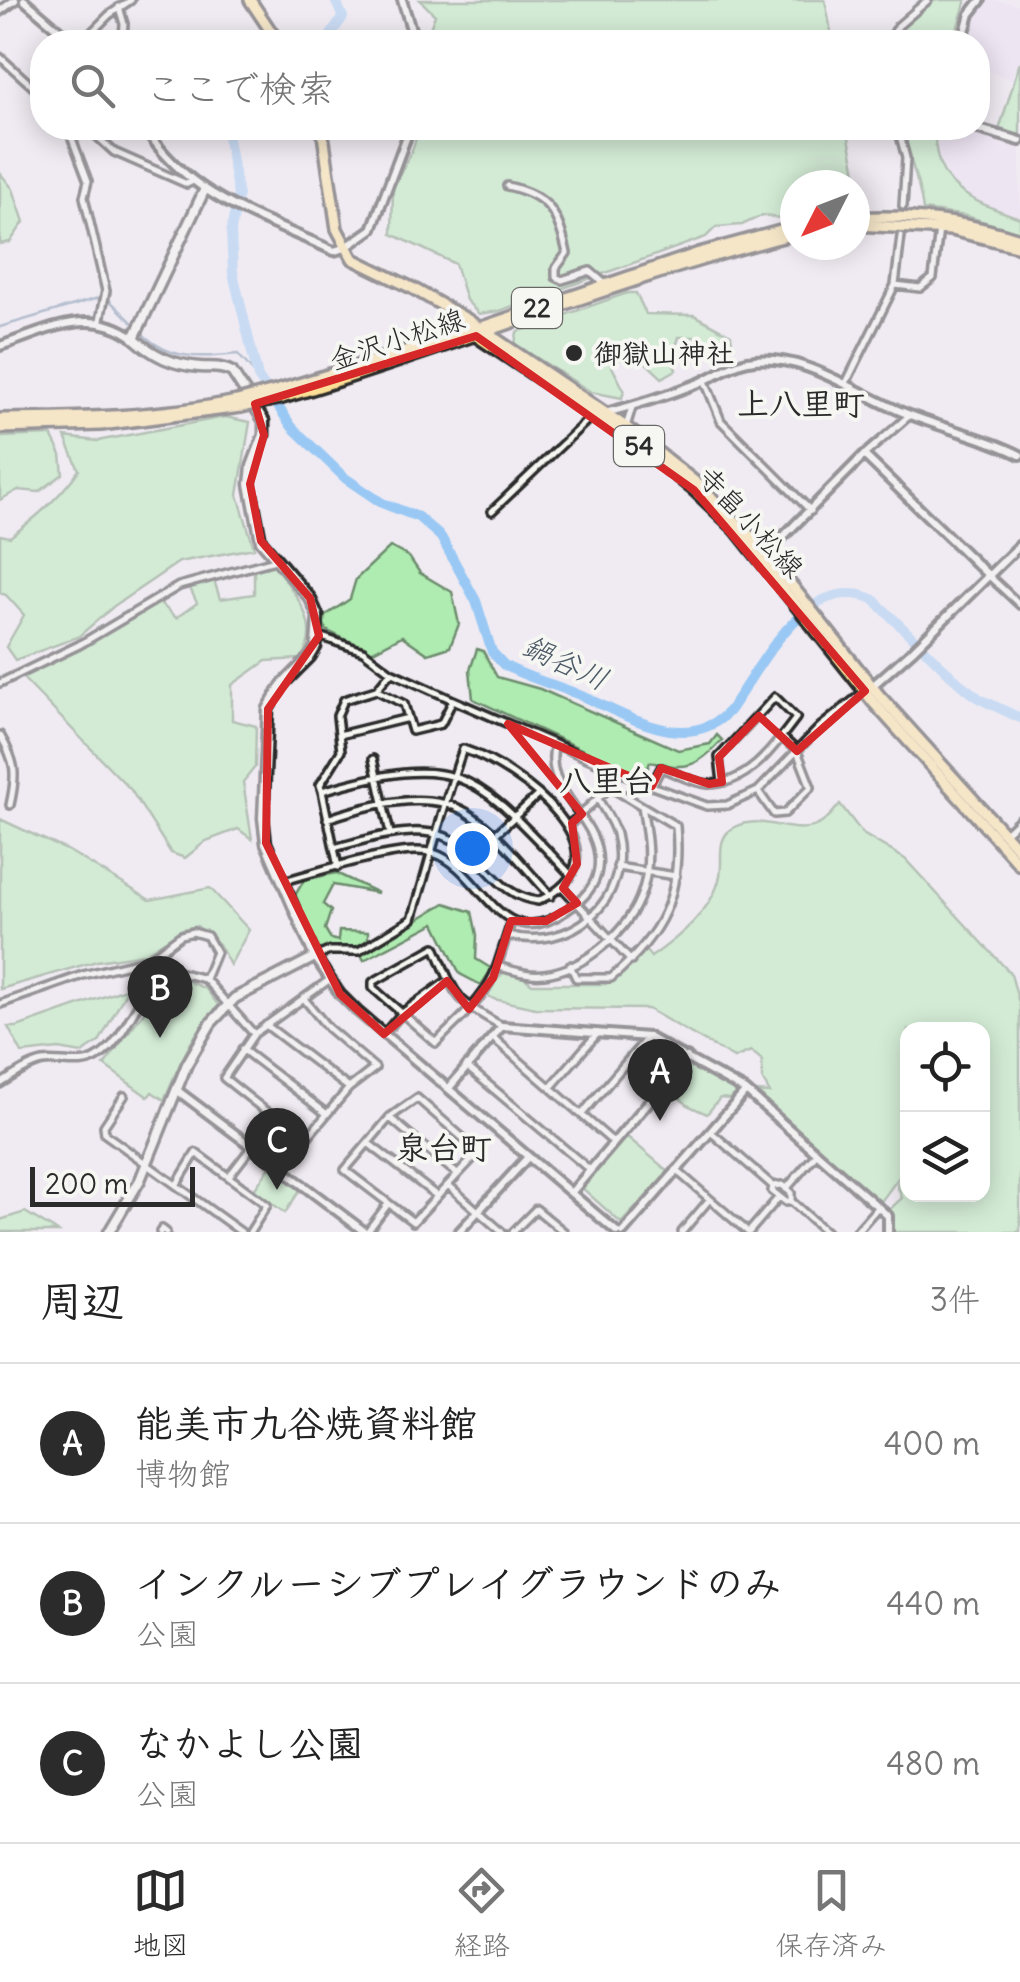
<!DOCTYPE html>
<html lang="ja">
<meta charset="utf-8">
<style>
:root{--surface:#fff;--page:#f6f6f6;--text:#222;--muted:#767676;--line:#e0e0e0;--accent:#2b2b2b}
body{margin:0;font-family:Delius,"Klee One",sans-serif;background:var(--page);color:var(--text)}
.controls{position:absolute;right:30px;bottom:30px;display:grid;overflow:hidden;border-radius:20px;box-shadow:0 5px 25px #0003}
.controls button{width:90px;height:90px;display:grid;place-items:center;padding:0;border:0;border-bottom:2px solid var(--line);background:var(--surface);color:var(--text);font:50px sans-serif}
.compass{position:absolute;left:780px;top:170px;width:90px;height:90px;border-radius:50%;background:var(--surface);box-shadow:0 5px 25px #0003;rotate:228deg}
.scale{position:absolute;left:30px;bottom:25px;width:165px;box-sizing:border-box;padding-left:10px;border:5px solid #2b2b2b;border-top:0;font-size:28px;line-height:35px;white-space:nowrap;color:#2b2b2b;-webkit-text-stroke:8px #f6f6f2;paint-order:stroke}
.you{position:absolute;left:472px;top:848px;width:35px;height:35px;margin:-25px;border:8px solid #fff;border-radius:50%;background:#1a73e8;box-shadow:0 0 0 15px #1a73e833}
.badge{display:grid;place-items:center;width:65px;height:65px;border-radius:50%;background:var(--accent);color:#fff;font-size:32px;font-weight:700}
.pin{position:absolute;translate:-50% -82px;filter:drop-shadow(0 2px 5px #0008)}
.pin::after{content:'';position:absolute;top:52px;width:35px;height:30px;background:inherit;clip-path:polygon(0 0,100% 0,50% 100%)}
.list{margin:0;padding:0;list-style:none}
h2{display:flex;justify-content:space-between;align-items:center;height:130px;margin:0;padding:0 40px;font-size:42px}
h2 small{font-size:32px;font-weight:400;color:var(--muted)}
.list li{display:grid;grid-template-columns:65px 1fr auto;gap:30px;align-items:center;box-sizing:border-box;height:160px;padding:0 40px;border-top:2px solid var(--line)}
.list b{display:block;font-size:38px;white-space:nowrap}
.list p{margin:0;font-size:32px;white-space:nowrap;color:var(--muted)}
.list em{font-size:32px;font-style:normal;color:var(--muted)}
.icon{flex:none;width:55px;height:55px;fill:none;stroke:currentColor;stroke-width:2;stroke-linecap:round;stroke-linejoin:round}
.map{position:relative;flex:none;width:1020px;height:1232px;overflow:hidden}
.search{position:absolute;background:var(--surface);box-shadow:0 5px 25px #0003;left:30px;right:30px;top:30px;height:110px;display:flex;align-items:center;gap:25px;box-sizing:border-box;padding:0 35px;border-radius:40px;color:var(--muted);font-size:38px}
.sheet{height:610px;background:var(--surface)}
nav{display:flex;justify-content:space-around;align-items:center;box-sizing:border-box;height:140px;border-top:2px solid var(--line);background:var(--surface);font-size:28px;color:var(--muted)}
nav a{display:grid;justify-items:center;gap:5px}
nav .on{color:var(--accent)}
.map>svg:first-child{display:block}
.built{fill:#e8def1}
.green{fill:#afecb1;stroke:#6d8c6e;stroke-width:2.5}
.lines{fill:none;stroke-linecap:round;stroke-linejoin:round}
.stream{stroke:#6d89a4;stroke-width:2.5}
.river{stroke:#99c8f4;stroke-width:10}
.minor-casing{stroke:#2b2b2b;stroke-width:12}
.tertiary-casing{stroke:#2b2b2b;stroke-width:14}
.secondary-casing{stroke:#2b2b2b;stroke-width:15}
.primary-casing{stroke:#2b2b2b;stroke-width:16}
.minor{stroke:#f6f6f2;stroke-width:5}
.tertiary{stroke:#f6f6f2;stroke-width:6}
.secondary{stroke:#f6f6f2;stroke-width:8}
.primary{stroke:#fbdf96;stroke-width:9}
.primary-bridge-casing{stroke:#2b2b2b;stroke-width:16;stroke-linecap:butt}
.primary-bridge{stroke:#fbdf96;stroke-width:9}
.marked{fill:none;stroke:#d62828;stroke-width:8;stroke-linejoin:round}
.poi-dot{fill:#2b2b2b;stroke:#f6f6f2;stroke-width:4}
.labels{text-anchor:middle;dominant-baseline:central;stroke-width:8;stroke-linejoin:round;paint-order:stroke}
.shield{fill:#f6f6f2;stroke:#686867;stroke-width:2.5}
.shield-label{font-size:25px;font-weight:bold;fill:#2b2b2b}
.street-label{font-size:28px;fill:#2b2b2b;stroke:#f6f6f2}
.poi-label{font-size:28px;font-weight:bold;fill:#2b2b2b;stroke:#f6f6f2;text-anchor:start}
.water-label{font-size:30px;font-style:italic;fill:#4c5a67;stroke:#f6f6f2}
.quarter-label{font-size:32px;font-weight:bold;fill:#2b2b2b;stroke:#f6f6f2}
</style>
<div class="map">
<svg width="1020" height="1232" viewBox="0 0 1020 1232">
<rect width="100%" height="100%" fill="#f0ebf2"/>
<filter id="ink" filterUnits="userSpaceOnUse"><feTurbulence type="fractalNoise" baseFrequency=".01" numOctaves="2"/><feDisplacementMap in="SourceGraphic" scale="20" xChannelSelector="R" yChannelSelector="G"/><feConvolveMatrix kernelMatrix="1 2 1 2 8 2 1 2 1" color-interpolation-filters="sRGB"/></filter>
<g filter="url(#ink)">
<path class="built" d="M990,0L1020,5V60L1014,80L978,68V42H967L977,11Z
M941,128H964L1020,147V218L979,204L952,182L936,152Z"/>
<path class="green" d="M420,0H825L833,42H425L435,15Z
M927,0H966L953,42H895L899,31Z
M1020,62V136L999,130Z
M419,128H847L858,182L856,205L855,185H795V213L784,219L763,215L742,225L716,227L706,237L499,311L479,314L466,300L455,264L392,234L393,188L413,148Z
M901,128H935C932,188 971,201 1020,218V234L967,216L923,210C919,178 909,158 901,128Z
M0,173L13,189L24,222L10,242L0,244Z
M627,293H636L646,314L694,315L731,335L732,344L705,347L701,337H679L672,359L676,370L662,378L640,357L609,361L624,390L622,398L591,392L515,344L517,332Z
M225,417L250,422L238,495L254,548L179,562L114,606L78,637L15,660L6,647L24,615L6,595L0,593V535L10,537C37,517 59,498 79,470L65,437L97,441Z
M51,435L61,455L63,474L39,492L18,490L0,500V437Z
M390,547L409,557L420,573L452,592L459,624L450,647L428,654L402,636L371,652L326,630L322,618L350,599L356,579Z
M273,564C293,590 325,627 300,659L266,661L232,685V720L256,726L255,767L243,782L252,839L238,829L206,841L185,858L171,853L131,790L20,675L79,650L158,601L176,618L197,603L189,586L214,580L220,599L254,594V569Z
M477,649L483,651L497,677L540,689L678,750L710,744L717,735L722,740C696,768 687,770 650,762L644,778L473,699L470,670Z
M840,804L863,834L905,859L1011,974L1020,1007V1232H893L890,1209L902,1198L897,1185L907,1175L908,1194H982V1030H908L907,1166L880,1203L757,1092L770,1093L762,1079V1060L751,1051L734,1058L648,1009L535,1008L494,999L485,994L504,972L522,976L532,984H606L645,950L651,957C678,938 713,910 720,876C723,862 717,843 728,832C753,808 792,838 818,825C827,821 834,811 840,804Z
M0,819L69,851L150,900L210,888L249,930L230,965L219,944L197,926L183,929L144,954L97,961L0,989Z
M336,873L378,893L333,885L323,904L331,911L325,929L331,939L338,941L339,931L368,932V940L355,947L320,950L314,945L294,897L304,880Z
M445,903L472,912L477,935L476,959L492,969L481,985L460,974L435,923L364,960L360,954Z
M183,979L206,989L219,1006C192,1032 179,1066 164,1100L152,1092L148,1097L104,1065C124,1040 154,991 183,979Z
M128,988L99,1042L82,1053L59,1049L22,1053L8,1027H17Z
M687,1062L738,1090V1092L730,1099L720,1098L707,1114L689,1106L667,1087Z
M625,1135L669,1172L621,1223L581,1187Z
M270,1167L300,1190L285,1213L254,1190Z
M25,1212L58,1232H0V1220Z"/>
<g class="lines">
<path class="stream" d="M0,327L105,296L136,326
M141,332C169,361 202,358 238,354L258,377"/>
<path class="river" d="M326,42L343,17L335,0
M226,128L238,195L231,231L233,273L258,377L292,427L345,478L382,503L418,517L441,537L476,601L492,652L504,665C527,678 553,684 577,694C622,712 686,757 729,711C761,667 806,571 873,599L959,683L980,699L1020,718"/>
<defs>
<path id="minor" d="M119,7L124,24L123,37L132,42
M82,42L109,15L131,0
M889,42L898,26L928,0
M0,57L42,95
M68,128L88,181L84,197L106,291L100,320
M88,128L114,152L187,184L191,182
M898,128L906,158L903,206
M507,186C549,195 558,213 567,253L556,268V277L562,280L590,271L604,283
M895,285L920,288L933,278L939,229
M705,381L721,421L811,511
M846,383L895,285L901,236
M626,427L632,407
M864,455L910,415
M492,511L593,415
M989,576L1020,605
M319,636L363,651L391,672L453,700L652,786L707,806L727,805L758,791L820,727L865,691
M0,683L79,645L179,586L275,560
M377,689L391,672
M0,735C16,762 17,774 10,805
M339,735L408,718
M373,759L390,833
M652,785L661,768C676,773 692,783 708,784C748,785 774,747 796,718L775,697L719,757L722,782
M322,791L320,785L341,751L337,716L344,700L376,690L404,704L412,731L441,724L453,700
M758,791L774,814L785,813L811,787L797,751L782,737
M327,819C367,805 427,789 466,812C500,833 524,868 551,896
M568,826L610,787L676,826C682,895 663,934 611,978H576L570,965
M1004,834L1020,819
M473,855L538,795
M338,867L322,791C462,750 475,775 570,874
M617,867L676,876
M283,881C315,873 404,843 433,853C483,868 498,958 566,911C581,901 596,887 598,869C605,818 540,793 555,744
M562,887L631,961
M512,920L497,966C512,970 528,976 544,974C585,969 629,931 642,892C652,863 647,835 642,806
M507,935C571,953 632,900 616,834C613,822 604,810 598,799
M315,957L329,951H359L412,919C430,862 443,804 463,749C518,767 638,856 538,901C505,897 493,873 470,852C432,816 377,837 334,848
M497,966C486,999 459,1019 436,1043L373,988V982L435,947C456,996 452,999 502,1026
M305,1000L328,1028L375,1068L349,1088L306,1139H301L224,1078L254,1034L329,980
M0,1004L83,975L149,959L181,935L193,932L207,936L216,952L205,979
M266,1025L349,1088
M384,1034L402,1013L447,981
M492,1037L614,1143
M242,1049L327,1114
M466,1066L590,1170
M0,1084C13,1076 28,1065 43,1062C60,1059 81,1068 98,1057C132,1036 133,985 178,972L205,979L254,1034
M551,1087L598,1033
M124,1096L104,1126L105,1134L241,1232
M417,1098L479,1152L413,1222L345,1170L390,1117Z
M582,1114L648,1037
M390,1118L457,1174
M711,1132L773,1186
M368,1143L437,1196
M676,1170L748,1232
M230,1175L274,1118
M177,1184L196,1153L267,1205L250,1232
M448,1185L502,1232
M786,1189L817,1153
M791,1201V1193L782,1185L773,1186L772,1191L786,1202L791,1201L826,1232
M160,1232L162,1229L166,1232
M367,1232L388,1204
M513,1232L536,1209L564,1232
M682,1232L709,1200
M749,1232L779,1197
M856,1232L878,1207"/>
<path id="tertiary" d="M24,0L73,42
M402,0L415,42
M0,11L15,0
M962,42L970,14L981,0
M145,128C189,198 262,218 334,251L345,248L372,229L410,128
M975,128L1020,141
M0,346C47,331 89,305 134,338
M605,413C638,405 668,395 699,383C715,376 731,364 748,361C799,352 847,387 891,407C933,427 979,434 1020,455
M765,555L864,455L989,576
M870,688L912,651L1020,545
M315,957L340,994L357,1011L617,1232
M449,1088L502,1026L648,1037L746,1091L878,1207L888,1216V1232
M178,1091L365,1232
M571,1193L687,1057
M459,1232L528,1157
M623,1232L746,1091"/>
<path id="secondary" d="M109,1232L140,1180L187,1064L211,1023L235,998L315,957L266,843L263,818L268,709L282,685L310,657L316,647L318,616L310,598L261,541L250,484L252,466L264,435V421L232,372C222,366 212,368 200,367C173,365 154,356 134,338L204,191"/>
<path id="primary" d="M250,0L278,42
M322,128L337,229L353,259L412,288L468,320L626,427L699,485L762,548L879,695L1020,851
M855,218C911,214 967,222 1020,239
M855,225L951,230L1020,247
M469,323L476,336L636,443L694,490L736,530L873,702L1020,865
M279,390L473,330L699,253L795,227
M282,398C454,348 621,277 795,234
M0,419C80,418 158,417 237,401
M0,428L101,425L241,407"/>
</defs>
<use href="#minor" class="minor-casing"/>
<use href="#tertiary" class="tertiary-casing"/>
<use href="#secondary" class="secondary-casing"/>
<use href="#primary" class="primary-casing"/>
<use href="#minor" class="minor"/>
<use href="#tertiary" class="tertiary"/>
<use href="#secondary" class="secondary"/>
<use href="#primary" class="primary"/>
<defs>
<path id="primary-bridge" d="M237,401L279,390
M241,407L282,398"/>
</defs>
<use href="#primary-bridge" class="primary-bridge-casing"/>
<use href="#primary-bridge" class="primary-bridge"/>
</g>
</g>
<path d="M0 0H1020V1232H0ZM476,336L694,490L865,691L797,751L759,716L719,757L722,782L709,784L661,768L652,786L508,724L582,814L572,823L577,864L563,888L577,903L546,921H511L493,978L469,1009L447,981L384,1034L340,994L266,843L268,709L319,636L310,598L261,541L250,484L264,435L255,404Z" fill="#f0ebf2" fill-opacity=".55" fill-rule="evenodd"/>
<path class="marked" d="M476,336L694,490L865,691L797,751L759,716L719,757L722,782L709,784L661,768L652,786L508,724L582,814L572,823L577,864L563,888L577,903L546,921H511L493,978L469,1009L447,981L384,1034L340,994L266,843L268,709L319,636L310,598L261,541L250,484L264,435L255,404Z"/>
<circle class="poi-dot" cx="574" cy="353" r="10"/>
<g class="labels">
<g class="shield">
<rect x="512" y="288" width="50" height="40" rx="8"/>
<rect x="614" y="426" width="50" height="40" rx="8"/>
</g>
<g class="shield-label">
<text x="537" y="308">22</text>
<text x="639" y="446">54</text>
</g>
<g class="street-label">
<text transform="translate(397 339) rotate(-18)">金沢小松線</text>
<text transform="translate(751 522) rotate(47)">寺畠小松線</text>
</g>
<g class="poi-label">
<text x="594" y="353">御獄山神社</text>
</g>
<g class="water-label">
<text transform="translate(566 662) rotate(25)">鍋谷川</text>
</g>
<g class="quarter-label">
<text x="801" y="403">上八里町</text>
<text x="607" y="780">八里台</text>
<text x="444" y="1147">泉台町</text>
</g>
</g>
</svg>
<div class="controls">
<button><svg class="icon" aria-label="locate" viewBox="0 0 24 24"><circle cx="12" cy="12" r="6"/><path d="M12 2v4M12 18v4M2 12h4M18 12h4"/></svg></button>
<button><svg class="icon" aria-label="layers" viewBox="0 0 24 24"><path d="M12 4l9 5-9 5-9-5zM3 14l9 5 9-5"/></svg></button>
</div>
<svg class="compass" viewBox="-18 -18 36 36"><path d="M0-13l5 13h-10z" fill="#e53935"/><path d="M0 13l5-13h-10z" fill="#767676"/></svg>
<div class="scale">200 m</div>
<div class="you"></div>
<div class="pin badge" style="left:660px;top:1121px">A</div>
<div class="pin badge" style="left:160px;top:1038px">B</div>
<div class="pin badge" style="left:277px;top:1190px">C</div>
<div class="search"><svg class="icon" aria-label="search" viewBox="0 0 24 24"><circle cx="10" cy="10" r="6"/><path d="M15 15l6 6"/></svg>ここで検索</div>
</div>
<section class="sheet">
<h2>周辺<small>3件</small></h2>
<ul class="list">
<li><span class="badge">A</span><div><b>能美市九谷焼資料館</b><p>博物館</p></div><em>400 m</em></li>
<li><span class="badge">B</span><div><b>インクルーシブプレイグラウンドのみ</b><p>公園</p></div><em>440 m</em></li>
<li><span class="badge">C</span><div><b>なかよし公園</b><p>公園</p></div><em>480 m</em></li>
</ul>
</section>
<nav>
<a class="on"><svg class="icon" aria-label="map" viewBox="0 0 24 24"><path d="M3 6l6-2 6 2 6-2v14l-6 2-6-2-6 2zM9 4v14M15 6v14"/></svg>地図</a>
<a><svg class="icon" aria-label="directions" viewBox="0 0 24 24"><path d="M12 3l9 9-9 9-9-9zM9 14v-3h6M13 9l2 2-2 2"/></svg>経路</a>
<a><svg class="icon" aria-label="saved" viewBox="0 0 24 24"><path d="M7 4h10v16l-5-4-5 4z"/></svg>保存済み</a>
</nav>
